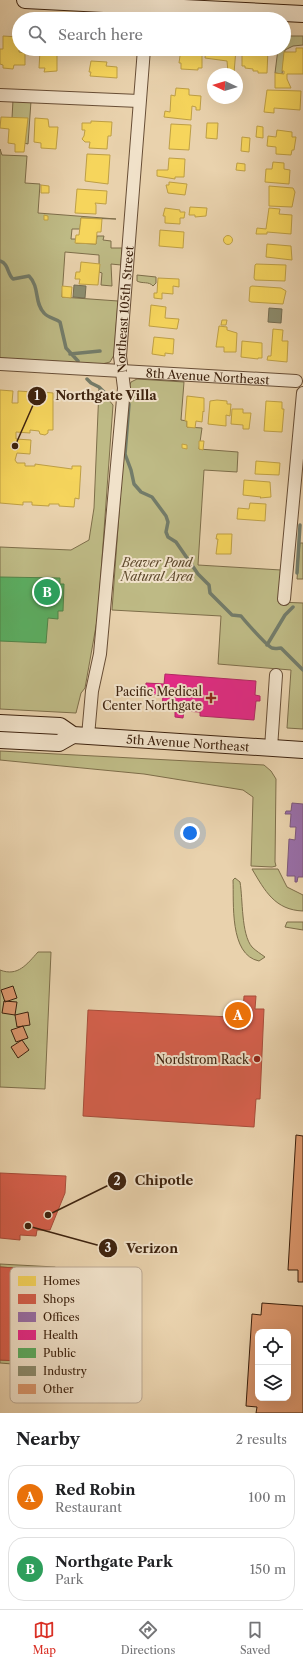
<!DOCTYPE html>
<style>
:root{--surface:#fff;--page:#f6f6f6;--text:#202124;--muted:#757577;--line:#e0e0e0;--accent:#d93025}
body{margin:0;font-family:"Libre Caslon Text",serif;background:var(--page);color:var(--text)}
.controls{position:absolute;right:12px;bottom:12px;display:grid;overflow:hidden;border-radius:8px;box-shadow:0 4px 16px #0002}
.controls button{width:36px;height:36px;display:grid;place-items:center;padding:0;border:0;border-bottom:1px solid var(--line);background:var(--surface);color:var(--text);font:20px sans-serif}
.compass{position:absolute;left:207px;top:68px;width:36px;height:36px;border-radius:50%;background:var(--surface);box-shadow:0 4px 16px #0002;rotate:274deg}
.you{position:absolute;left:190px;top:833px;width:14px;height:14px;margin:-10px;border:3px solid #fff;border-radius:50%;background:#1a73e8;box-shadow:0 0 0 6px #1a73e833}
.badge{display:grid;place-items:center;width:26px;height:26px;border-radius:50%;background:var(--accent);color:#fff;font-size:13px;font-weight:700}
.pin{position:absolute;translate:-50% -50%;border:2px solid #fff;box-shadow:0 1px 4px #0006}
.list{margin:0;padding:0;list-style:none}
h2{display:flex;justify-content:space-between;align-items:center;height:52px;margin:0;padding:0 16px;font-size:17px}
h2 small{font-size:13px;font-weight:400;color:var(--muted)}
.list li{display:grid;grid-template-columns:26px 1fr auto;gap:12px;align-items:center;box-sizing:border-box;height:64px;margin:0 8px 8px;padding:0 8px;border:1px solid var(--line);border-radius:16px}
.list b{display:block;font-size:15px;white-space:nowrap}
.list p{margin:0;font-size:13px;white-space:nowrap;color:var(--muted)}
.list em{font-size:13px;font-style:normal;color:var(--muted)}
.icon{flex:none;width:22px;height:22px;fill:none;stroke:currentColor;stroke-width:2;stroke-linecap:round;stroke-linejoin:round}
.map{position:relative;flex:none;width:303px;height:1413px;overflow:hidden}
.search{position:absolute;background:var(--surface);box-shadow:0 4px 16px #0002;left:12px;right:12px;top:12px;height:44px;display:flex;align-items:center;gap:10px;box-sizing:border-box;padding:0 14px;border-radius:22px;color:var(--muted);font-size:15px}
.sheet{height:196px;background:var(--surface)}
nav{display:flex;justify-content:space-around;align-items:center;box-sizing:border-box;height:56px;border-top:1px solid var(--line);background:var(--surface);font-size:11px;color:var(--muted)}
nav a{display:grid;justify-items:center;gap:2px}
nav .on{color:var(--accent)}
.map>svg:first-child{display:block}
.green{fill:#beba85;stroke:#7e6e4a}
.homes{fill:#f6d55c;stroke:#be9f45}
.shops{fill:#d6604d;stroke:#a84d3a}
.offices{fill:#9970ab;stroke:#7d597c}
.health{fill:#e7298a;stroke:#b42765}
.public{fill:#5aae61;stroke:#518448}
.industry{fill:#8c8c6e;stroke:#746c51}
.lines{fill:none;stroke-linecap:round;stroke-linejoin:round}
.stream{stroke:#737c6a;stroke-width:3.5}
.building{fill:#da976d;stroke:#3d220e;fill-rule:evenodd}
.minor-casing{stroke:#684e36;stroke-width:14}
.secondary-casing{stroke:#3d220e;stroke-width:18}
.minor{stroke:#f1e2ca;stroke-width:12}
.secondary{stroke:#f1e2ca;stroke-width:16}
.poi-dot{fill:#8f2418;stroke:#f1e2ca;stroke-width:1.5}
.labels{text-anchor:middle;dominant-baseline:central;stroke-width:4;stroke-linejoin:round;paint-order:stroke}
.street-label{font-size:12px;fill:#3d220e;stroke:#f1e2ca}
.park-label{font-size:12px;font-style:italic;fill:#5d482c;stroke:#f1e2ca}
.poi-label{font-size:12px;fill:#3d220e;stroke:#f1e2ca;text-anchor:end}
.key{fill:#f1e2ca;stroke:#bba892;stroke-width:1}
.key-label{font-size:11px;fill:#3d220e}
.leader{fill:none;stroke:#3d220e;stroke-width:1.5}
.callout-dot{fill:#3d220e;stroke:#f1e2ca;stroke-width:1.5}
.mark-label{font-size:12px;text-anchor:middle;font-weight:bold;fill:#fff}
.callout-label{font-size:13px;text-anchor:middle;font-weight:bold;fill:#3d220e;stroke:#f1e2ca;stroke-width:4;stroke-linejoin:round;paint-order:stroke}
</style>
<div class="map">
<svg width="303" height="1413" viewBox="0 0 303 1413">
<rect width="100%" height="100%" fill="#e9d2ad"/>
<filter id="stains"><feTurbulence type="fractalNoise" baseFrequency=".005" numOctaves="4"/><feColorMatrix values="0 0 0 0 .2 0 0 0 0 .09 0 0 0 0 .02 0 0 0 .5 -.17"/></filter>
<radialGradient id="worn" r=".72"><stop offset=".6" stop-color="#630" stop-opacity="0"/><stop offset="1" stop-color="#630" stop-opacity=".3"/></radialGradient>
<path class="green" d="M284,36H303V45L293,46L285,50L282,74L275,73L278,49H284Z
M13,100L31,101L28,144L24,143L12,118Z
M0,149L2,155L27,156L25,183L40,184L38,213L116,219L81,218L80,229H72L71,239H76V243L96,244L97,236H104L103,240L111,241V248H122L121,265L111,264L112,286L101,285L102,273L99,272V255L65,252L62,297L118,301L114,355L110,362L102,364L0,358Z
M137,275L156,277V283L153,286C149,281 142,284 137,281Z
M137,379L184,382L181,420L187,421V427L202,428L199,449L238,452L237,472L204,470L198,565L281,570L278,602L303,603V729L287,728L291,670L218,664L221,616L112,610L128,389L131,382Z
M99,388L113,405L98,615L85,688L81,693L76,713L0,709V547L71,550L89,540L94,508Z
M300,543H303V579H297Z
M0,751L264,765L271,771L276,779L275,862L276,866L272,867L251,866L253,797L243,790L144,774L0,760Z
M252,869H278L287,887L303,895V911C275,910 265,891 252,869Z
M235,878L240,882C243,899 241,934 252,947C256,951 261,954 265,957L259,961C229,955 234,902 233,880Z
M287,922H303V930L285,927Z
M38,952H51L45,1089L0,1087V970C18,977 27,964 38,952Z
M0,1264L55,1267L61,1271L0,1267Z
M0,1360L28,1361L25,1365L0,1363Z"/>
<path class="homes" d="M3,36L19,37V52L25,53V65H14L13,69L3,68V65L0,64V49H3Z
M296,48H303V74H287V79L291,88H275V73L284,74V71H282L284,52H296Z
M86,49H101L100,55L86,54Z
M181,49L202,51V68H198V70L181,69V63H179Z
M206,49H236L234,73L228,72L227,61L205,58Z
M242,49H268L267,73H258V71H253V69L245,68V66H242Z
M40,51L52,52V54H57V71L44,72L45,68H39Z
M91,61L107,62L106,66L117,67V78L90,76L91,72H89Z
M176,88L189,89V95L201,96L200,110H196V107L192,106L191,120L164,117L165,111L170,112L171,95L175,96Z
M267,90L301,91L300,110L274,108V113L264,112Z
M1,117L28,118L24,152H15V144L8,143L9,129L0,128Z
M35,118L48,119L49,127H58L56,149L41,148V143L34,142Z
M91,121L112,122L111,136H108L107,149L89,148L90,142H85L82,139L84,136L85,130H82V123H91Z
M207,123H218L217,139L206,138Z
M171,124L191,125L189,150L169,149Z
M257,126L263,127V138L256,137Z
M277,130L292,132V137H296L294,150H292L291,155L276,154V147L267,146L268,136L276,137Z
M242,137L250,138L249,152L241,151Z
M87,154L110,155L108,184L85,181Z
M169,158L185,159L184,177H175V179L157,176V170H168Z
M273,162L284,163V169L290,170L289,184L265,182L266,169H272Z
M237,163L245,164V171L236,170Z
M169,182L187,184L185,195L168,193L166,185H169Z
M41,185L49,186V193H41Z
M269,186L293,188L295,192L292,207L269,206Z
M77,189L107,191L106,204L95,203L96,205V214L75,213Z
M190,207L207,208L206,216L195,217V215H189Z
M165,208L180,210V212H185L184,218H180V224L165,223V216H163Z
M269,208L280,209L279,214L292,215L291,234L267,232V234H256L257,228L266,229Z
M44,215L48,216V220H44Z
M81,218L102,219L101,232H97L96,244L75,243L76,235H79Z
M160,230L184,232L183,248L159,246Z
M223.5 240a4.5 4.5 0 1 1 9 0a4.5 4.5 0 1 1-9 0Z
M267,244L291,246L292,260L266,257Z
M81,262L100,264L98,285L79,284L80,279H75L76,272H80Z
M256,264L286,265L285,281L255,280L254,278L255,265Z
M158,278L179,279V287L173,286V294L162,293V299L154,298V293H157Z
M62,286L72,287L71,298L62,297Z
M252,286L281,288L286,291L283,304L251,302L249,301L250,287Z
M151,305L166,307L165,318L179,319L177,329L149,326Z
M222,320H227L226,325H221Z
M219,326L227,327V330L237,333L236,352H224V347H216Z
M273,329L283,330L282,341H288L287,362L267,360L268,356H271Z
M154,337L174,339L173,354L165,353V356L152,354Z
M242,341L262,343V358H258V359L241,357Z
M0,390L13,391L12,403H18V391L33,392V394L43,395V392L53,393V430H48V433L45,435L40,434L39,431L30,430V433L16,432V439L31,440L30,454L17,453L15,460L17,463H25V466H35V464L72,469V466H81L79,499L75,498L74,507L59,506V504H49V506L32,505V502H23V505L0,503Z
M187,396L204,398V412L203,411L202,422L196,421L195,428L187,427V421H185Z
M217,400L227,401V404H231L230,416L226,415V426L208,424L210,401Z
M266,401L282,402V409H284L282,432L264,431Z
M232,409H243V413H251L249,429H243V425L231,424Z
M199,441H204L203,450L199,449Z
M182,444L187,445V449L182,448Z
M256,461L280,463L279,475L255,474Z
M244,480L270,482L271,497L260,498L261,497L243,495Z
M250,503L266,504L265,521L237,519L238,508L249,509Z
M217,534H232L231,554H216L218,539H216Z"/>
<path class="shops" d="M244,996H256L255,1009H264L260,1099H256L254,1127L83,1116L88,1010L230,1017V1011H243Z
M0,1173L66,1176L65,1193L50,1230H37L36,1236L20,1235V1240L0,1238Z
M0,1267L78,1272V1275L89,1276L85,1358H76L75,1364L0,1360Z"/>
<path class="offices" d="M292,803L303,804V877H298L297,882H295V876H287L289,839L295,840L296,827H290L291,814H285L286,811H291Z"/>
<path class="health" d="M165,674L256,681L255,695L260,696V701H256L254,720L200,716V712L184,711L183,718L175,717V710L162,709L163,695L145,694L146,683L164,684Z"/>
<path class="public" d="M0,577L60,578V584H64L63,611H58V619L48,618L46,643L0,641Z"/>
<path class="industry" d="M74,285L86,286L85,298L73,297Z
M269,308L282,309L281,323L268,322Z"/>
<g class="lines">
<path class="stream" d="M0,261C9,264 7,274 13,279L29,276C40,287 34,303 44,313C48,318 55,318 60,322L66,348L78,361
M70,354L100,351
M87,379L91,383L99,387L110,398
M129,404L125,454L131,470L134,484L141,492L152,497L166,516L168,522L166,532L168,537L176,542L198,574L209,585L210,593L232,615L241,616C245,621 267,646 272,648C275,649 279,648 281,648L303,670
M297,573L300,525
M267,645L285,615L293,607"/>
</g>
<path class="building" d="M13,986L17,998L5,1002L1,990Z
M4,1001L17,1002L15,1015L2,1013Z
M28,1012L30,1025L17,1027L15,1015Z
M23,1026L28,1038L16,1042L11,1030Z
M22,1040L29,1050L18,1058L11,1047Z
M296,1135L303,1136V1282H298V1270H288Z
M262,1303L303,1306V1413H256L257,1407L246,1406L252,1314L261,1315ZM258,1332H288V1398H258Z"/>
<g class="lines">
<defs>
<g id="minor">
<path d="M148,19L150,0"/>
<path d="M0,95L139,101"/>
<path id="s1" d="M0,364L296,381"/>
<path d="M284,599L303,393"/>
<path id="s2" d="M88,736L92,691L100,654L124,388L120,356L144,49"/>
<path d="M271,748L276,675"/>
</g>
<g id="secondary">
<path d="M25,0L303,14"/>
<path id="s3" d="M0,723L60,726L73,735L303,750"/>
<path d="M0,740L59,743L73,735"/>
</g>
</defs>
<use href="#minor" class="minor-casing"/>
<use href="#secondary" class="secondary-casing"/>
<use href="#minor" class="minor"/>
<use href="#secondary" class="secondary"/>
</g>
<g class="poi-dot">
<path d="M209 692h4v4h4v4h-4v4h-4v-4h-4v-4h4z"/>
<circle cx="257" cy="1059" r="4"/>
</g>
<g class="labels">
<g class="street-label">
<text stroke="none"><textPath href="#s2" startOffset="429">Northeast 105th Street</textPath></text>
<text stroke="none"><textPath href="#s1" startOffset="208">8th Avenue Northeast</textPath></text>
<text stroke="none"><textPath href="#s3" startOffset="191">5th Avenue Northeast</textPath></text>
</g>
<g class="park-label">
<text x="157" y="562">Beaver Pond<tspan x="157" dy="14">Natural Area</tspan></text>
</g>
<g class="poi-label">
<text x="202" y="691">Pacific Medical<tspan x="202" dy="14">Center Northgate</tspan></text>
<text x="249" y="1059">Nordstrom Rack</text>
</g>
</g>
<rect x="10" y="1267" width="132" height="136" rx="6" class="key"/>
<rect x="18" y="1276" width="18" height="10" fill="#f6d55c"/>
<rect x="18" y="1294" width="18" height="10" fill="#d6604d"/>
<rect x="18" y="1312" width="18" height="10" fill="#9970ab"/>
<rect x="18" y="1330" width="18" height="10" fill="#e7298a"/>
<rect x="18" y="1348" width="18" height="10" fill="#5aae61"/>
<rect x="18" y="1366" width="18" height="10" fill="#8c8c6e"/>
<rect x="18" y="1384" width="18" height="10" fill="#da976d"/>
<g class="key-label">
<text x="43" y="1285">Homes</text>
<text x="43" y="1303">Shops</text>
<text x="43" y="1321">Offices</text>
<text x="43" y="1339">Health</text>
<text x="43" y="1357">Public</text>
<text x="43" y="1375">Industry</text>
<text x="43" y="1393">Other</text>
</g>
<path class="leader" d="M15 446L37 396M48 1215L117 1181M28 1226L108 1248"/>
<g class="callout-dot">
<circle cx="15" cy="446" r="4"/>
<circle cx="48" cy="1215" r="4"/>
<circle cx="28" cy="1226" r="4"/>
<circle cx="37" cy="396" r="10"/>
<circle cx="117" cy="1181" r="10"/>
<circle cx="108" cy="1248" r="10"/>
</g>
<g class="mark-label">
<text x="37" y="400">1</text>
<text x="117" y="1185">2</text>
<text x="108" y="1252">3</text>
</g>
<g class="callout-label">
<text x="106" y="400">Northgate Villa</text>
<text x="164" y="1185">Chipotle</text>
<text x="152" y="1253">Verizon</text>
</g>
<rect width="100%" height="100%" filter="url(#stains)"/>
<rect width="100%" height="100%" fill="url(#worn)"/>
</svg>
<div class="controls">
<button><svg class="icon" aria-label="locate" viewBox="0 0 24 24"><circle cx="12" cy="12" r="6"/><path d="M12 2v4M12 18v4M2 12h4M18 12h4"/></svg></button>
<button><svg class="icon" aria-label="layers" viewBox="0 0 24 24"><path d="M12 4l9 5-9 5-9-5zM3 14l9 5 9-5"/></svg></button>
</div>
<svg class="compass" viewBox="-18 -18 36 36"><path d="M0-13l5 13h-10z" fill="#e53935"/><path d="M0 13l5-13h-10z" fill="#757577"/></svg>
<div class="you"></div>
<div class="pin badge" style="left:238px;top:1015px;background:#e8710a">A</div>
<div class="pin badge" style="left:47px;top:592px;background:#2e9e5b">B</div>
<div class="search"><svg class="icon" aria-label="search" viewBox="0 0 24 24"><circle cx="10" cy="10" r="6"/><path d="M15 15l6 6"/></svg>Search here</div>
</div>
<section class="sheet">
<h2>Nearby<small>2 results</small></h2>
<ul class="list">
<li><span class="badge" style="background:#e8710a">A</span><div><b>Red Robin</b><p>Restaurant</p></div><em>100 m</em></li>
<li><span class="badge" style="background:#2e9e5b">B</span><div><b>Northgate Park</b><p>Park</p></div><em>150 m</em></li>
</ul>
</section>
<nav>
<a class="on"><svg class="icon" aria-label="map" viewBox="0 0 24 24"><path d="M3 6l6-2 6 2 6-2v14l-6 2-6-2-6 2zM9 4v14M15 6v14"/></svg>Map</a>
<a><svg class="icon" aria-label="directions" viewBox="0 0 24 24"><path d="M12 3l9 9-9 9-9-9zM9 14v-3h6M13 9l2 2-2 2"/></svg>Directions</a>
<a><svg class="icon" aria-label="saved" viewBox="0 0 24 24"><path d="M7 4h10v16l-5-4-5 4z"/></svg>Saved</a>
</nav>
